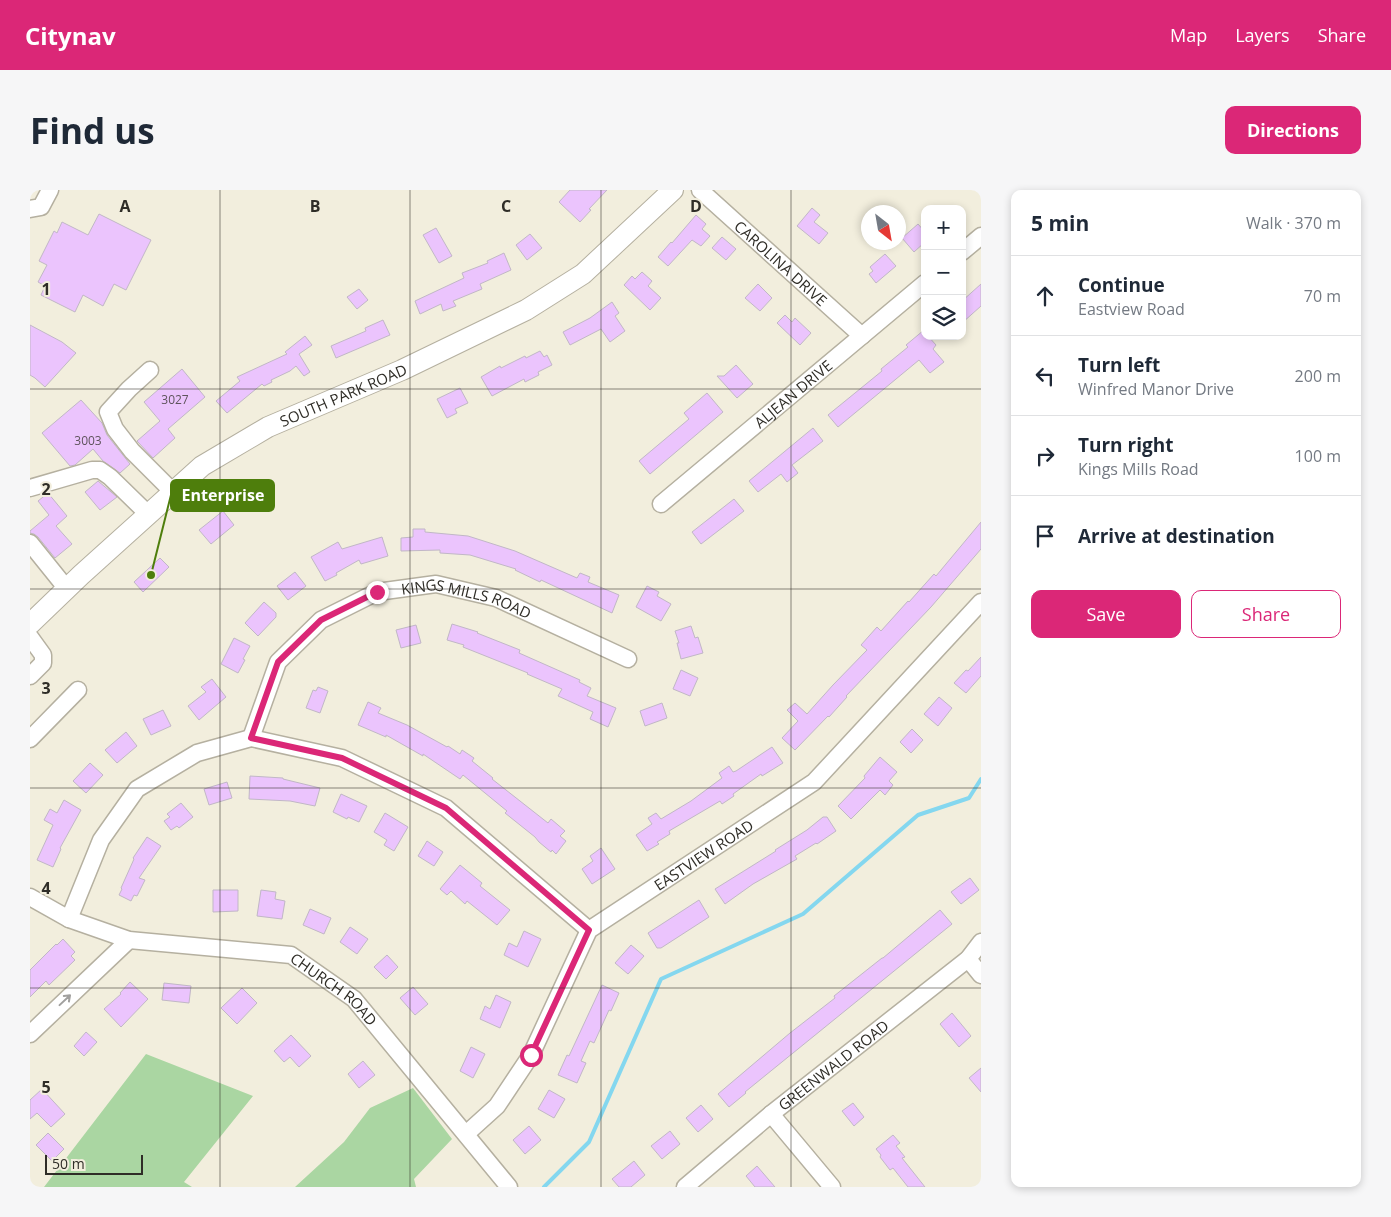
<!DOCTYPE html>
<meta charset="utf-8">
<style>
:root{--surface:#fff;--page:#f6f6f7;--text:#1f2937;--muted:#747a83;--line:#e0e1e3;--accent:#db2777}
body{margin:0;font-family:"Open Sans",sans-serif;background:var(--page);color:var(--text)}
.controls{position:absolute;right:15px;top:15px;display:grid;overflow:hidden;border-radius:10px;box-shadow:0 2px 8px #0003}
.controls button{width:45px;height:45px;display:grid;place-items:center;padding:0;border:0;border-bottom:1px solid var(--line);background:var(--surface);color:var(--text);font:25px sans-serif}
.compass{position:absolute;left:831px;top:15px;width:45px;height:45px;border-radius:50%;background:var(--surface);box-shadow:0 2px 8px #0003;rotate:149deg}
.scale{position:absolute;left:15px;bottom:12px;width:98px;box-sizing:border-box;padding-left:5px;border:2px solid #2f2d27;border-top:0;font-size:14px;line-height:18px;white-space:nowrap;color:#2f2d27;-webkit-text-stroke:4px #f2eedd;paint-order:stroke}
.stop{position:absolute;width:15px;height:15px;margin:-11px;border:4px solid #db2777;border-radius:50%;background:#fff}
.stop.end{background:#db2777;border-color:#fff;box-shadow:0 1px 5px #0008}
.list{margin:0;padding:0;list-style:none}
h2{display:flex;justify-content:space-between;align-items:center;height:65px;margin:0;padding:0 20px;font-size:21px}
h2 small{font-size:16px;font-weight:400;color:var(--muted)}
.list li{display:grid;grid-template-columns:32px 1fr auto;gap:15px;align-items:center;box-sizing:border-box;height:80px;padding:0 20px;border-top:1px solid var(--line)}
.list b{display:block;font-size:19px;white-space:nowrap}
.list p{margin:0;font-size:16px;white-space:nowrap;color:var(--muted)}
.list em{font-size:16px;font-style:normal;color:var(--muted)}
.actions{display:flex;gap:10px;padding:15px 20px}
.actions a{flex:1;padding:11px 0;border:1px solid var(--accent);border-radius:10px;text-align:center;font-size:18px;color:var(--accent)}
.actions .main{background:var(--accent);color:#fff}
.icon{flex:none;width:28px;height:28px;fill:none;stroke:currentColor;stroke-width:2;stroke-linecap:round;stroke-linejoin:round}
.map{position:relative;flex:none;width:951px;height:997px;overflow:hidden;border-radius:10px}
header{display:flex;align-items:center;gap:30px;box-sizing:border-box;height:70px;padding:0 25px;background:var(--accent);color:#fff}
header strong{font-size:24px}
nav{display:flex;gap:28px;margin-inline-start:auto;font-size:18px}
.intro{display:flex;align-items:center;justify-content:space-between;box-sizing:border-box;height:120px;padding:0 30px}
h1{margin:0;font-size:35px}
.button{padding:12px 22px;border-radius:10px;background:var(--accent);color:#fff;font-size:18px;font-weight:700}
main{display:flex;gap:30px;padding:0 30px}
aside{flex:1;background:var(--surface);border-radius:10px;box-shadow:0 2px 8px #0003}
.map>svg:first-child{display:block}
.green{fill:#aad6a2}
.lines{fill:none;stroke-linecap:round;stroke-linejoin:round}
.stream{stroke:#84d7ef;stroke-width:4}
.building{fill:#ebc4fd;stroke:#c1b7c6}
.minor-casing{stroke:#b5b0a0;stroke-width:19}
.major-casing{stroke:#b5b0a0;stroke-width:22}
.minor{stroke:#fff;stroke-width:16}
.major{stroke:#fff;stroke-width:20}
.oneway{stroke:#a1a09e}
.route{stroke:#db2777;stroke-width:6}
.grid{fill:none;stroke:#2f2d27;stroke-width:1;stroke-opacity:0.55}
.labels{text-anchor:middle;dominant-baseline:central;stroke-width:4;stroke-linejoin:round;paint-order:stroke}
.number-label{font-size:12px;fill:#5e535c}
.street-label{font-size:15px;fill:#2f2d27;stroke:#f2eedd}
.grid-label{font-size:16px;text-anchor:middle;font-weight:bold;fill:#2f2d27;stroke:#f2eedd;stroke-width:4;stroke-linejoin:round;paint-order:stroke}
.leader{fill:none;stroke:#4e7e0c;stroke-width:2}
.callout-dot{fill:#4e7e0c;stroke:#f2eedd;stroke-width:2}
.callout{fill:#4e7e0c;stroke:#4e7e0c;stroke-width:2}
.callout-label{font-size:16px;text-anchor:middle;font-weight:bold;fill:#fff}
</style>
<header>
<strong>Citynav</strong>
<nav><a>Map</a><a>Layers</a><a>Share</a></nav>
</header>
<div class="intro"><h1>Find us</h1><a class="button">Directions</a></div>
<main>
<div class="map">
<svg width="951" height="997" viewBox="0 0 951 997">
<rect width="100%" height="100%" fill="#f2eedd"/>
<path class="green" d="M116,864L223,906L154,992L162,997H14Z
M383,898L422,949L384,989L386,997H265L314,952L340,918Z"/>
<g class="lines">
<path class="stream" d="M514,997L559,952L631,789L773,724L888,625L939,608L951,589"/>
</g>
<path class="building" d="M540,0H577L559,19L561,20L550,32L529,12Z
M782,18L790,25L784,32L798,43L789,54L767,36Z
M69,24L121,50L96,100L84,94L73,116L53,105L45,122L11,105L15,96L8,92L17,75L9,71L24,41L27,43L32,32L58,45Z
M666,25L676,34L672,39L680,46L671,56L662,50L638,76L628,67L641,52L642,53Z
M888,34L895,42V52L884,62L872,48Z
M406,38L422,66L409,73L393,45Z
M500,44L512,58L497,70L486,55Z
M692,47L706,59L696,70L682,58Z
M474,63L481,80L450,94L452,99L423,111L426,116L413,121L411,114L390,124L385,111L434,88L432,83L458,73L457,71Z
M855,64L866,76L846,93L839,84L843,81L840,77Z
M612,82L622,91L618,96L631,108L620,120L594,95L602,86L605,89Z
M728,94L742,108L730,121L715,108Z
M951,94V116L932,133V111Z
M329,99L338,110L327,119L317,107Z
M582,112L589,123L585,126L595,141L580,152L571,139L540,155L533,142L560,128Z
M755,125L762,132L765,128L781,143L770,155L747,133Z
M353,130L360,145L306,168L301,156L336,141L335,138Z
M0,135L32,152L46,163L15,197L5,188L0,185Z
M894,140L895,146H898L906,155L903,159L914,172L900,183L889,170L808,237L798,225L852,181L851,179L878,157L876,155Z
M275,146L282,155L269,164L280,182L274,186L266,176L260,181L241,190L242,192L234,196L232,194L197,223L186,211L210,191L207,187L257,164L255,162Z
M510,161L514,167L517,165L522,175L508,182L509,185L495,192L494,189L462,206L451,187L470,176L471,178L495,166L496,168Z
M706,175L723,194L707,208L687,186H694Z
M152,179L175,207L138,239L145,248L123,268L107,251L130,231L114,212Z
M430,198L438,213L425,219L427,223L417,228L407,209Z
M677,203L693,222L620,284L609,271L659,229L654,223Z
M51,210L72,233L77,245L100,274L90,283L73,271L63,259L45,275L40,276L12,243Z
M783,238L793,251L762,275L768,283L757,292L751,284L728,302L719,291Z
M68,291L87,307L70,320L55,302Z
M18,303L37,326L26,336L42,354L25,368L8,347L4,344L0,343V341L19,325L8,311Z
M704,309L714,321L671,354L662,342Z
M193,321L204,335L181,354L169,340Z
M951,332V359L901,417L816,506L817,507L799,527L798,526L765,560L752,548L768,531L757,520L765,513L777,524L803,495L837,460L831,455L847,437L851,441L878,411L879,412L904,384L906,386Z
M383,339H395V342L438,346L485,361L547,388L550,383L560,387L558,392L589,405L582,423L511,390L510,392L485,380L486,379L440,365L410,363V360L371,361V348L383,347Z
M352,347L358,366L331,374L329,370L306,383L307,385L295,391L281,367L308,352L312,359Z
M130,368L139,377L113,402L104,392Z
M265,382L276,396L258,410L247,396Z
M617,396L629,402L627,406L641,414L631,431L606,417Z
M234,412L246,423V427L228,446L215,433Z
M422,434L448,442L447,443L490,460L489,463L550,490L549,492L561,498L557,506L586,518L578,537L560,529L563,522L528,506L532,499L497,484L498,483L433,457L434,455L417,450Z
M386,435L391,453L371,458L366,440Z
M661,436L665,448L668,447L673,463L651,469L647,453H649L645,441Z
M204,448L220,456L213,469L215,470L208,483L191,474Z
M951,467V486L936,503L924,493L936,480L938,481Z
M651,480L668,488L660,506L643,499Z
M182,489L196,507L169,530L158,516L176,502L171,497Z
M288,497L298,501L290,523L276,518L283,500L286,501Z
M909,507L922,518L908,536L894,524Z
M338,512L351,518L348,523L377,535L417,557L418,556L430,564L432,560L444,568L442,571L463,588L462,589L518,633L521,629L535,641L530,646L536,651L526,664L522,660L521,662L509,652L505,647L475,623L477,621L433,585L430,589L393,564V566L356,545V547L328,535Z
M632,513L637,528L615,536L610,521Z
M133,520L141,536L121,545L113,529Z
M882,539L893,550L881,563L870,552Z
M96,542L107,556L87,573L75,560Z
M742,557L753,573L732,586L731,584L703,604L704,606L692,614L690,611L639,641L640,644L627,652L629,654L617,661L606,645L622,634L618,628L626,623L631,629L661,611L692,588L689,583L699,576L703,582L706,581Z
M850,567L867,582L859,591L863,595L855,605L850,600L821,629L808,616L835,588L834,586Z
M60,573L73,585L56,603L43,591Z
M220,586L253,588V589L290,598L285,616L260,611L219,609Z
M197,592L202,608L179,615L174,599Z
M311,604L337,616L329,632L318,627L317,629L303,622Z
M34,610L51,620L30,658L31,659L23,677L7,670L23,635L14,630L20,619L27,623Z
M151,613L163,627L149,638L147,636L141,640L134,631L140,627L137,624Z
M355,623L378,637L364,661L354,655L357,650L344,642Z
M793,627H797L806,641L787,654L786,653L765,666L767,669L723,694L695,714L685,699L746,661L745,660L777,640Z
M117,647L131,656L109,688L115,690L107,706L104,705L101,711L89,705L92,699L91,698L104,669L103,668Z
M397,651L413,662L404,676L388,666Z
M571,658L585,679L562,694L552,679L563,671L560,666Z
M430,675L452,693L450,696L480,720L467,735L437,711L435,714L421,701L417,705L410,699Z
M940,688L949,700L931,714L921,702Z
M183,700H208V721L183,722Z
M231,700L246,702L245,709L255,711L252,729L227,726Z
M669,710L679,727L631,758H627L618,743Z
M280,719L301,728L294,744L273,735Z
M910,720L922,734L715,902L716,903L699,917L688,904L760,843L805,808L804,806L852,768H853Z
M320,737L338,749L327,764L310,752Z
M494,741L511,749L498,777L474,765L479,753L487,757Z
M33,749L45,762L41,766L45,770L19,795L16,791L0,807V780L26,754L27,755Z
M601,755L614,766L598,784L585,773Z
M357,765L368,777L356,789L344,777Z
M100,792L118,809L91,837L74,819L91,804L90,803Z
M134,793L161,796L159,813L132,810Z
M572,795L589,803L581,821L579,820L564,853L560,851L551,871L556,873L547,893L528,885L537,865L539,866Z
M383,797L398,814L385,825L370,808Z
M212,798L227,813L207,834L191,818Z
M466,805L481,812L470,838L450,829L455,816L460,819Z
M922,823L941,846L929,857L910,834Z
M56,842L67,852L54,866L44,856Z
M261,845L281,866L269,877L260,867L254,872L244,861Z
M441,857L455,864L443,888L430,881Z
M333,871L345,885L329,898L318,884Z
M951,878V902L939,888Z
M12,899L35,924L21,937L7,923L0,929V910Z
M519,900L535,909L524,928L508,919Z
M823,913L834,927L824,936L812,921Z
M671,915L683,929L668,942L656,928Z
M499,936L511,950L495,964L483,950Z
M640,941L650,954L632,969L621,956Z
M18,943L34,959L22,971L6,955Z
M863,945L870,953L866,956L875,967L872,968L895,997H878L863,978L860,980L850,967L851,965L846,959Z
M604,971L615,985L601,997H589L582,989Z
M727,976L745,997H725L716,986Z"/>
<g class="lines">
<defs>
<g id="minor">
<path id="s1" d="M670,0L832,146"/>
<path d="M0,19L11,17L20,0"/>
<path d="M932,62L951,46"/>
<path d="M120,180L99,199L78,222L85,239L102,261L143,302"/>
<path d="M0,298L62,280H70L80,287L118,324"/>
<path id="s2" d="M631,314L895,93"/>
<path d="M0,353L37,399"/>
<path d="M0,447L13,465V473L0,486"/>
<path id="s3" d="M221,548L248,472L291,430L347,402L406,394L466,408L598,469"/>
<path d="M0,549L48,500"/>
<path id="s4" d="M0,707L39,729L99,750L261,765L324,809L479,997"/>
<path d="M39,729L71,650L107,599L167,563L221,548L312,568L416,618L559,740"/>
<path d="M938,769L951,785"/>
<path d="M0,844L99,750"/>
<path d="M741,924L802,997"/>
<path id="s5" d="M436,944L467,916L501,865L559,740L784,592L951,412"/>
<path id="s6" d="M655,997L741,924L938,769L951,752"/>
</g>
<g id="major">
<path id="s7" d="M0,434L51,385L172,276L238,237L372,180L496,120L553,84L643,0"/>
</g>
</defs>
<use href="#minor" class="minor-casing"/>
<use href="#major" class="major-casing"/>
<use href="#minor" class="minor"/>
<use href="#major" class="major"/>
</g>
<defs><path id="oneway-shaft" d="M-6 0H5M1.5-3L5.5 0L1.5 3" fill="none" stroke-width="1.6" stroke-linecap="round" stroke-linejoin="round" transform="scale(1.25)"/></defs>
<use class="oneway" href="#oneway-shaft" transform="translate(35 810) rotate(-43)"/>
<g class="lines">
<path class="route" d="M347,402L291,430L248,472L221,548L312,568L416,618L559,740L501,865"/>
</g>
<path class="grid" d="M190,0V997M380,0V997M571,0V997M761,0V997M0,199H951M0,399H951M0,598H951M0,798H951"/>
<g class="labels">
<g class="number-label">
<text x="145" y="209">3027</text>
<text x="58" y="250">3003</text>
</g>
<g class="street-label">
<text stroke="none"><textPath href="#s1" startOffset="109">CAROLINA DRIVE</textPath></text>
<text stroke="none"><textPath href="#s2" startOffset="172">ALJEAN DRIVE</textPath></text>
<text stroke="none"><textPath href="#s7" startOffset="392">SOUTH PARK ROAD</textPath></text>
<text stroke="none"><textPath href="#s3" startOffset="295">KINGS MILLS ROAD</textPath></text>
<text stroke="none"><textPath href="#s5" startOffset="378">EASTVIEW ROAD</textPath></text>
<text stroke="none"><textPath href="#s4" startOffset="326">CHURCH ROAD</textPath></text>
<text stroke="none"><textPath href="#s6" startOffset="192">GREENWALD ROAD</textPath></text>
</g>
</g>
<g class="grid-label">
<text x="95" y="22">A</text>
<text x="285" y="22">B</text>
<text x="476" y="22">C</text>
<text x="666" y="22">D</text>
<text x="16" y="105">1</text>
<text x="16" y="305">2</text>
<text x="16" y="504">3</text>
<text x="16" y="704">4</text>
<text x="16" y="903">5</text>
</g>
<path class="leader" d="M121 385L141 305"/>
<circle class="callout-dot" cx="121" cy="385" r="5"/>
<rect class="callout" x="141" y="290" width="103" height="31" rx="5"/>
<g class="callout-label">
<text x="193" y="311">Enterprise</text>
</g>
</svg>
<div class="controls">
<button>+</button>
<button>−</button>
<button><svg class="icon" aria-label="layers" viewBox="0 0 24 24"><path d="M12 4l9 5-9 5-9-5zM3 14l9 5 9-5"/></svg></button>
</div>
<svg class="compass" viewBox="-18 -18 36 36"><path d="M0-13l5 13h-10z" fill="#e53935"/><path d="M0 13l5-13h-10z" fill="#747a83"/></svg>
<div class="scale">50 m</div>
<div class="stop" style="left:501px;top:865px"></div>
<div class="stop end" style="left:347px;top:402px"></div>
</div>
<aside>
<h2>5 min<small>Walk · 370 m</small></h2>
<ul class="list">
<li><svg class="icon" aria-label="ahead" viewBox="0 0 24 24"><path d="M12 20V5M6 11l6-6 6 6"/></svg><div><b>Continue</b><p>Eastview Road</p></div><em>70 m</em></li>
<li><svg class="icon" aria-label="left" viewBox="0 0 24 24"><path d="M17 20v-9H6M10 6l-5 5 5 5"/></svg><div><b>Turn left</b><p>Winfred Manor Drive</p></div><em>200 m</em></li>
<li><svg class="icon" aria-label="right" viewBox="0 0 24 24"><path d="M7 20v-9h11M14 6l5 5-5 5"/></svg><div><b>Turn right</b><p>Kings Mills Road</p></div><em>100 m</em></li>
<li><svg class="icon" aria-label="arrive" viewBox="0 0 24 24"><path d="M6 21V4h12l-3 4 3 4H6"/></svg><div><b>Arrive at destination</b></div></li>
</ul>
<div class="actions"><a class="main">Save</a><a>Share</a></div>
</aside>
</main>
